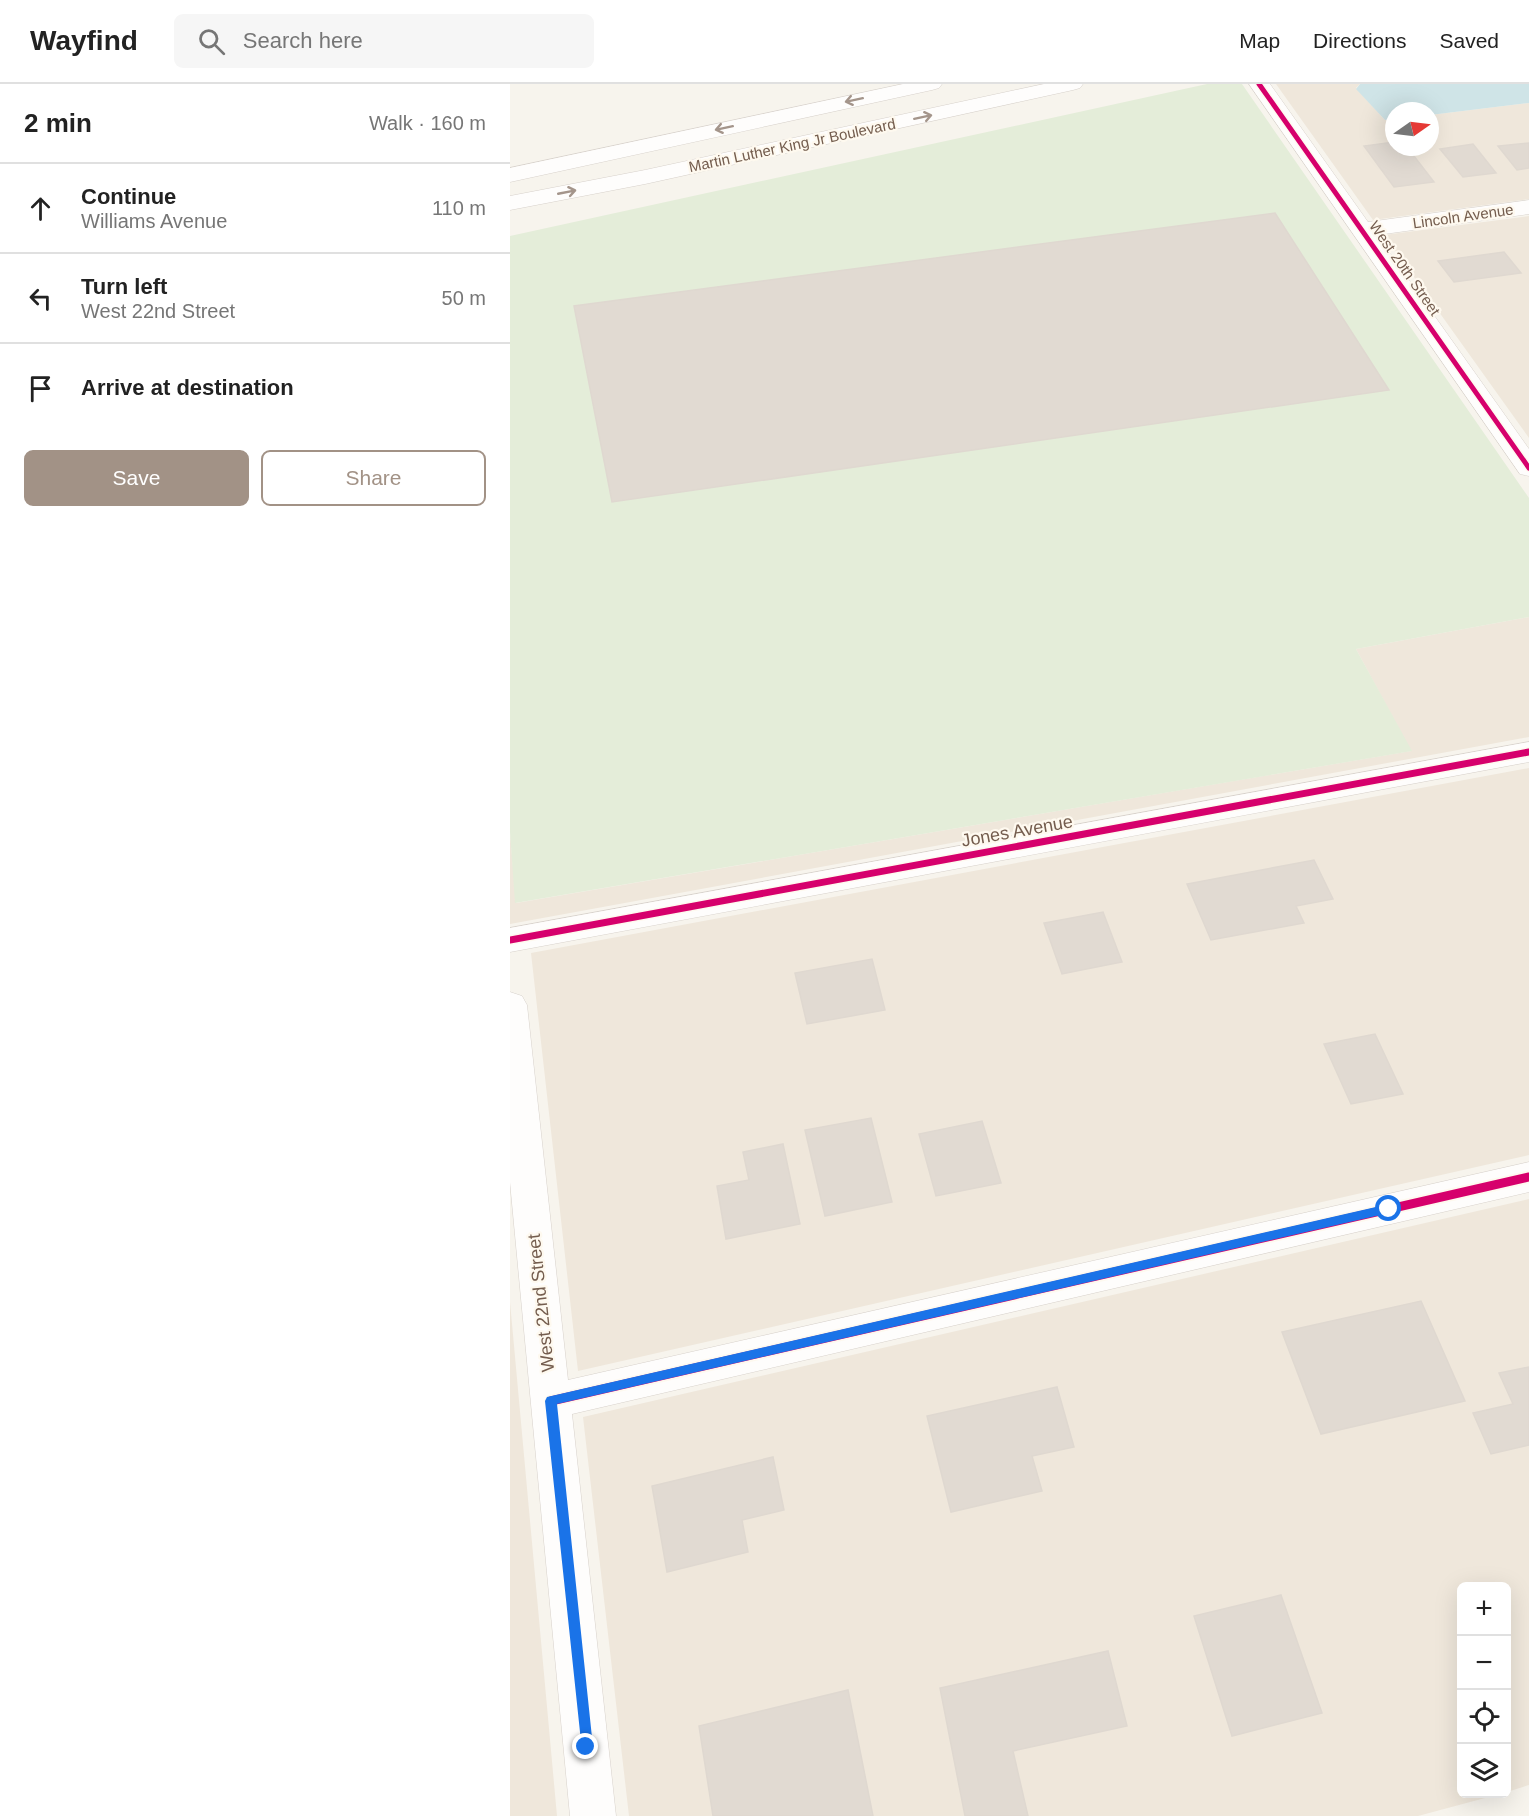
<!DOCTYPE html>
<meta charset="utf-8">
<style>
:root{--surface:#fff;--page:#f6f6f6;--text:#222;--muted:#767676;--line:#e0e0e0;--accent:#a29286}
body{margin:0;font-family:Helvetica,sans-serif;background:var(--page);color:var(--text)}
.controls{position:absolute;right:18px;bottom:18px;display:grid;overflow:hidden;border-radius:9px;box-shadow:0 6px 24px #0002}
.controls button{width:54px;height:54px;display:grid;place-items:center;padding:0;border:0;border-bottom:2px solid var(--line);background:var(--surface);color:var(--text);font:30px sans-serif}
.compass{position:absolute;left:875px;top:18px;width:54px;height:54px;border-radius:50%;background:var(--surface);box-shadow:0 6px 24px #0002;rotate:76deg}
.stop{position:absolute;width:18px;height:18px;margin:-14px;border:4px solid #1a73e8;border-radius:50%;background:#fff}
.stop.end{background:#1a73e8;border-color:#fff;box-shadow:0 2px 6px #0008}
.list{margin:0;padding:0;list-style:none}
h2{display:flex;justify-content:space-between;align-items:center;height:78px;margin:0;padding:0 24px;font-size:26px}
h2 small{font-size:20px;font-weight:400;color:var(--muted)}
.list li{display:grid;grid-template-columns:39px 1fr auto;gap:18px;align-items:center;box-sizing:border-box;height:90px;padding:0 24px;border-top:2px solid var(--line)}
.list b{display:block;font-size:22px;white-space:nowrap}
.list p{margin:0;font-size:20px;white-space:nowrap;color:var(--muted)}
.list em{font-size:20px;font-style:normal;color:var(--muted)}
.actions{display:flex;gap:12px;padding:18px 24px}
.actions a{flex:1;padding:14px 0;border:2px solid var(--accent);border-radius:9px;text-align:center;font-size:21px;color:var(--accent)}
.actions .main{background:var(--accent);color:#fff}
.icon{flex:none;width:33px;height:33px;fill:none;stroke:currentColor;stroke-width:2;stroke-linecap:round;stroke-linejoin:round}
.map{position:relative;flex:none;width:1019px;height:1732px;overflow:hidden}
header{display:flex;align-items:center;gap:36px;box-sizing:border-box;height:84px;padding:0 30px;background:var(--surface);border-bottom:2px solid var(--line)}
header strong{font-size:28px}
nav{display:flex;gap:33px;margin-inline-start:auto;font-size:21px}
.search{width:420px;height:54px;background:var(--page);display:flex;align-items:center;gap:15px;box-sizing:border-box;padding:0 21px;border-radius:9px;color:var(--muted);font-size:22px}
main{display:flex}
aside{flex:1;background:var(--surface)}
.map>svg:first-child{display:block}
.residential{fill:#efe7db}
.green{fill:#e4edd9}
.water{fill:#cfe4e7}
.building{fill:#e1dad2;stroke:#dfd8d0;stroke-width:1.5}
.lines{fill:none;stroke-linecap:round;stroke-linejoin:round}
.minor-casing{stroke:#d7d1cb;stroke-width:1}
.secondary-casing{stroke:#d7d1cb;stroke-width:1}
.minor{fill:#fefdfc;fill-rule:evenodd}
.secondary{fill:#fefdfc;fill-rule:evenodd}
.cycleway-far2-casing{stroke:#fef9ef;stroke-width:8}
.cycleway-far1-casing{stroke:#fef9ef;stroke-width:10}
.cycleway-casing{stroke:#fef9ef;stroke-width:13}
.cycleway-far2{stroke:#d6006c;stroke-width:5}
.cycleway-far1{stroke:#d6006c;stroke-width:7}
.cycleway{stroke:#d6006c;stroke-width:9}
.oneway{stroke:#a4958b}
.route{fill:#1a73e8}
.labels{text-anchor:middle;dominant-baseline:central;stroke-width:4.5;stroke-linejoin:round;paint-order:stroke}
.far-street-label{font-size:15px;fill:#745d4e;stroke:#fef9ef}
.street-label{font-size:18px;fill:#745d4e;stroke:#fef9ef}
</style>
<header>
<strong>Wayfind</strong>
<div class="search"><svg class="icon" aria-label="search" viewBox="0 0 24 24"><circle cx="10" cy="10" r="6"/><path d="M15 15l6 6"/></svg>Search here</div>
<nav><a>Map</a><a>Directions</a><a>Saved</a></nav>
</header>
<main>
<aside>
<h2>2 min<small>Walk · 160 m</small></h2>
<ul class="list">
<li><svg class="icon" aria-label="ahead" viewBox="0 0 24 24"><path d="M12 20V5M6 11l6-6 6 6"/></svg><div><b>Continue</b><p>Williams Avenue</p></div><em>110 m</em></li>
<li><svg class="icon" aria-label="left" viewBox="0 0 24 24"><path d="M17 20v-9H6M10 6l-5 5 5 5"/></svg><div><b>Turn left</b><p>West 22nd Street</p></div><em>50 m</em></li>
<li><svg class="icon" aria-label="arrive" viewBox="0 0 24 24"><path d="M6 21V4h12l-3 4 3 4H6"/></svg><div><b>Arrive at destination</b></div></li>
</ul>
<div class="actions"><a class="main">Save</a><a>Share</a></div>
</aside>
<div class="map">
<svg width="1019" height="1732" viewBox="0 0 1019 1732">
<rect width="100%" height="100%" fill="#f7f4ed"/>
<path class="residential" d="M766,0H850L846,4L875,36L884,35V63H920V31L1019,19V115L863,136Z
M1019,132V354L874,151Z
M1019,533V653L0,840V748L6,819L901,667L846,565Z
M1019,684V1071L68,1287L21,869Z
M1019,1115V1701L997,1708L996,1502H952V1710H990L908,1732H119L73,1333Z
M0,1218L47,1732H0Z"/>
<path class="green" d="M697,0H732L1019,414V533L846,565L902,667L5,819L0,748V152Z"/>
<path class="water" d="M850,0H1019V19L920,31V27H884V35L875,36L846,5Z"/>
<path class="building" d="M884,58V63H897L924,98L884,103L854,62Z
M1019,59V84L1007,86L988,62Z
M963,60L986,89L953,93L930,65Z
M765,129L879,306L102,418L64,222Z
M994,168L1011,189L944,198L928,177Z
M804,776L823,815L786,822L794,839L701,856L677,800Z
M593,828L612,878L552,890L534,839Z
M362,875L375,926L297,940L285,889Z
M865,950L893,1010L841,1020L814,960Z
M361,1034L382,1118L315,1132L295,1046Z
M472,1037L491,1099L426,1112L409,1050Z
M273,1060L290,1140L216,1155L207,1102L239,1096L233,1068Z
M911,1217L955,1317L811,1350L772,1248Z
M1019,1283V1361L981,1370L963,1329L1003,1320L989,1289Z
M547,1303L564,1363L522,1372L532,1407L441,1428L417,1332Z
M263,1373L274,1426L232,1436L238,1468L157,1488L142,1402Z
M771,1511L812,1629L722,1652L684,1532Z
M598,1567L617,1642L503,1667L518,1732H455L430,1604Z
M338,1606L363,1732H203L189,1642Z"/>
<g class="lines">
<defs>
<path id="minor" d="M739,0H760L858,138L1019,116V130L867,151L1019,365V392L1010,390Z
M1019,658V678L0,868V844Z
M0,908L12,912L17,921L58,1296L1019,1078V1108L62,1330L106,1732H60L0,1098Z"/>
<path id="secondary" d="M393,0H432L429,4L422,6L0,98V84Z
M534,0H573L570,4L563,6L135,100L0,126V112L135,86Z"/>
</defs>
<use href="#minor" class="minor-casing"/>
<use href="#secondary" class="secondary-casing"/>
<use href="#minor" class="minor"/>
<use href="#secondary" class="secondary"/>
<defs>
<path id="cycleway-far2" d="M749,0L1019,384"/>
<path id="cycleway-far1" d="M0,856L1019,668"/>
<path id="cycleway" d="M41,1317L1019,1093"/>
</defs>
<use href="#cycleway-far2" class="cycleway-far2-casing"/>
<use href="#cycleway-far1" class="cycleway-far1-casing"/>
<use href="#cycleway" class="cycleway-casing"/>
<use href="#cycleway-far2" class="cycleway-far2"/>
<use href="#cycleway-far1" class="cycleway-far1"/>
<use href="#cycleway" class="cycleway"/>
</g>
<defs><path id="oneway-shaft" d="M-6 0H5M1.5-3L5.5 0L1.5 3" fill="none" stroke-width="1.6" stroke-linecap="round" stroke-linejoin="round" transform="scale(1.5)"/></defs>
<g class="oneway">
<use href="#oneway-shaft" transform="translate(344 16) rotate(168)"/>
<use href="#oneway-shaft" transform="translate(413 33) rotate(-12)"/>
<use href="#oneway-shaft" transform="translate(214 44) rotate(168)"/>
<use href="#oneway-shaft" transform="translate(57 108) rotate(-11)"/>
</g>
<path class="route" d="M879,1120L885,1125L879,1129L47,1320L83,1663L81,1667L76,1669L72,1667L35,1317L37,1313Z"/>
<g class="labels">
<g class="far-street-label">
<text transform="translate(282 61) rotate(-12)">Martin Luther King Jr Boulevard</text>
<text transform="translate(953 132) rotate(-8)">Lincoln Avenue</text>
<text transform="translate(895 184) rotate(55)">West 20th Street</text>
</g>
<g class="street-label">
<text transform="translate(507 747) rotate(-10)">Jones Avenue</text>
<text transform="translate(31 1219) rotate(-96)">West 22nd Street</text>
</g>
</g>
</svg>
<div class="controls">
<button>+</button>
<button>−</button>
<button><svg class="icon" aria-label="locate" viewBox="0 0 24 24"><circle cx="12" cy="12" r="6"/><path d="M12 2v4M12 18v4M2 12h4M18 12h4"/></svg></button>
<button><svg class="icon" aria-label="layers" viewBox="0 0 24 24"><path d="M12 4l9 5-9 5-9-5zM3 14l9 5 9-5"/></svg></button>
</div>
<svg class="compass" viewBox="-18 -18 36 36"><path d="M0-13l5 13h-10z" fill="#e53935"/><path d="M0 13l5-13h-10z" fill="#767676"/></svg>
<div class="stop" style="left:879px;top:1125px"></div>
<div class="stop end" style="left:76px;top:1663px"></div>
</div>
</main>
